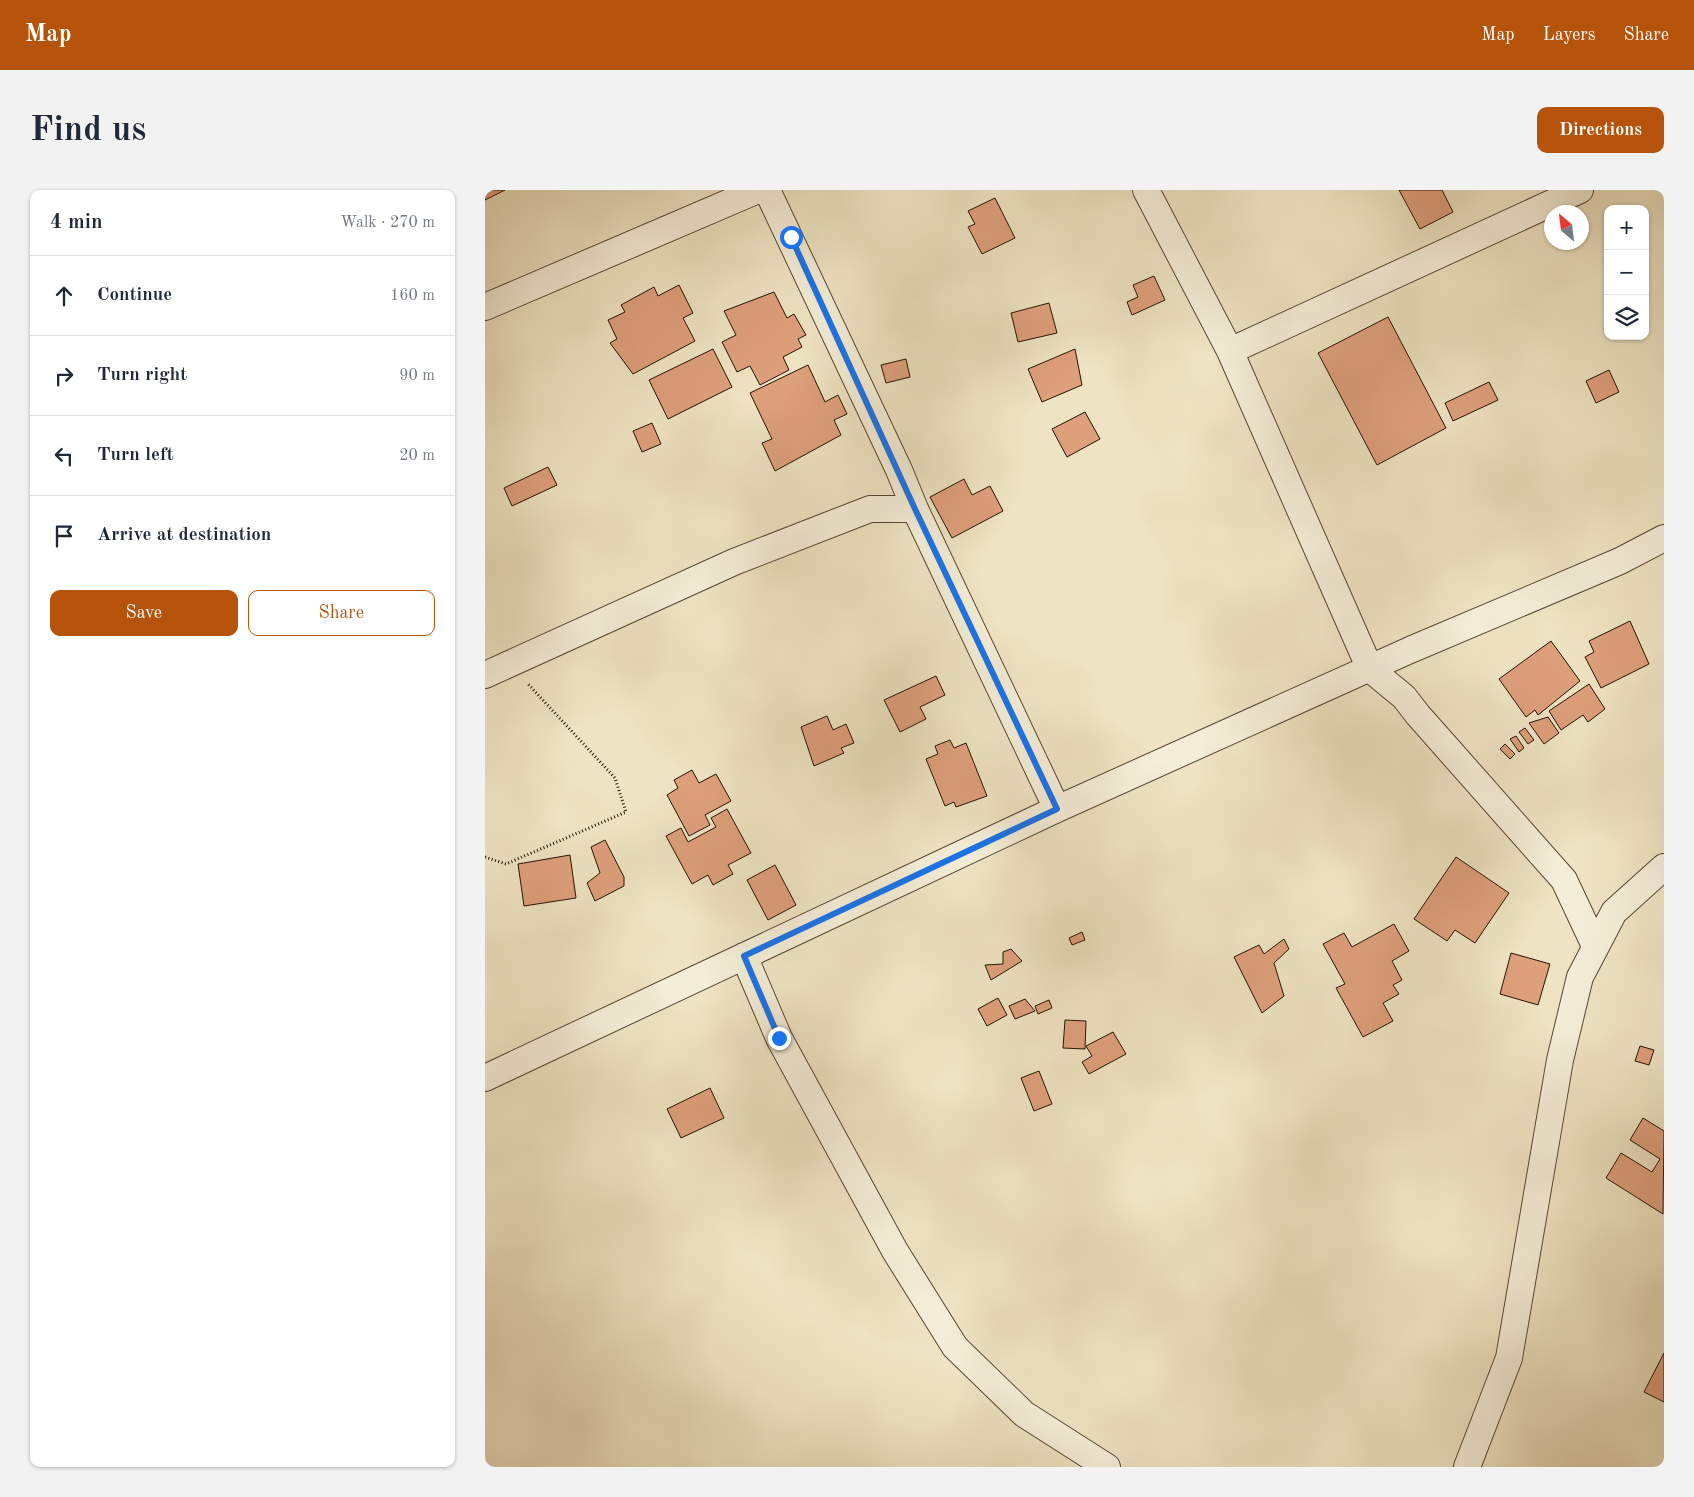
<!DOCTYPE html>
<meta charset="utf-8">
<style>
:root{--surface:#fff;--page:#f2f2f3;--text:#1f2937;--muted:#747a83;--line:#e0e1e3;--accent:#b45309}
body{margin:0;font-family:"Old Standard TT",serif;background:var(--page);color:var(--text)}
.controls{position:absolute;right:15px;top:15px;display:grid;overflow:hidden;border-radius:10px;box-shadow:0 1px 4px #0004}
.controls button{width:45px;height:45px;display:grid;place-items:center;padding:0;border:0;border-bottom:1px solid var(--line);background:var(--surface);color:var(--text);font:25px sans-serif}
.compass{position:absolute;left:1059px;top:15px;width:45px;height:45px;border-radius:50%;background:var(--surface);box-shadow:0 1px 4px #0004;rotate:332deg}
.stop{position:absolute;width:15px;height:15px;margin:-11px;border:4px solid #1a73e8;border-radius:50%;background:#fff}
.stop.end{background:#1a73e8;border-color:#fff;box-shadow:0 1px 5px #0008}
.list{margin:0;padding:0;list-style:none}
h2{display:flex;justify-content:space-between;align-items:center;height:65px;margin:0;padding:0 20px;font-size:21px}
h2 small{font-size:16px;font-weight:400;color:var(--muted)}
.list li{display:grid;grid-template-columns:32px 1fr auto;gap:15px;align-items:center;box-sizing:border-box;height:80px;padding:0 20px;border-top:1px solid var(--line)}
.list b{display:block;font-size:19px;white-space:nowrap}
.list em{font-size:16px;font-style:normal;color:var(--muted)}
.actions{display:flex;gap:10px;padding:15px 20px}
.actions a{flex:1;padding:11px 0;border:1px solid var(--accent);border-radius:10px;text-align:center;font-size:18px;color:var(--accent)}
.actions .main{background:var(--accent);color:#fff}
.icon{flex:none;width:28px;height:28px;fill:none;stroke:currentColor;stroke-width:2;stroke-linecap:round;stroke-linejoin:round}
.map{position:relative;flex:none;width:1179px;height:1277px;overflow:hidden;border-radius:10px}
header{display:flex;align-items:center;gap:30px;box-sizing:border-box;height:70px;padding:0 25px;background:var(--accent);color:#fff}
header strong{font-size:24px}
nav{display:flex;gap:28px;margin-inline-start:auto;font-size:18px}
.intro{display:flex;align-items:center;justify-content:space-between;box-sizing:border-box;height:120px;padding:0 30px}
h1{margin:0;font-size:35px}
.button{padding:12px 22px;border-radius:10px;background:var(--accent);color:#fff;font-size:18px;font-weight:700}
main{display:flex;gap:30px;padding:0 30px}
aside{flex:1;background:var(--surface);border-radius:10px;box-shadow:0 1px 4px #0004}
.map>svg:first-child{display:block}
.building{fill:#de9f7b;stroke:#241204}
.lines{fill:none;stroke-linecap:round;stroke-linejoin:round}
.minor-casing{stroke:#564634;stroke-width:28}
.path{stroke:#241204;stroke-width:3;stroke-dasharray:1 2.5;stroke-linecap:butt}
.minor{stroke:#f4edd7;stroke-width:26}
.route{stroke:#1a73e8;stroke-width:6}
</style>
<header>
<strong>Map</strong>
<nav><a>Map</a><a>Layers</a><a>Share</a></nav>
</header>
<div class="intro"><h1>Find us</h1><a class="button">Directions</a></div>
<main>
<aside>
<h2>4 min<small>Walk · 270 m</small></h2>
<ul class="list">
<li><svg class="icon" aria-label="ahead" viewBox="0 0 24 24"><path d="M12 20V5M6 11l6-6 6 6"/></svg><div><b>Continue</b></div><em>160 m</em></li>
<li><svg class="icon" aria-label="right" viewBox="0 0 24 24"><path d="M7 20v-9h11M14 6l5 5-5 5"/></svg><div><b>Turn right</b></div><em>90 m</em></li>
<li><svg class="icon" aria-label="left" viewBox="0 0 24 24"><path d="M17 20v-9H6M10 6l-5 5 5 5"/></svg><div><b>Turn left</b></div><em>20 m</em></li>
<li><svg class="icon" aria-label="arrive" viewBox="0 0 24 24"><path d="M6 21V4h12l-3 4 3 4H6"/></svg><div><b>Arrive at destination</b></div></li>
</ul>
<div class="actions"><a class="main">Save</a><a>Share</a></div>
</aside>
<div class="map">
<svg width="1179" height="1277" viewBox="0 0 1179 1277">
<rect width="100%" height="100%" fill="#eee3c2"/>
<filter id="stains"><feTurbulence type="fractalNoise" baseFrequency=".004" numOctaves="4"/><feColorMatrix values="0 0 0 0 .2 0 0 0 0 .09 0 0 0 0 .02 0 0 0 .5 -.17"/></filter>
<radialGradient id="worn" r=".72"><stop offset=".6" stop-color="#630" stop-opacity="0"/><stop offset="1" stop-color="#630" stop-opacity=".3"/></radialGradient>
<path class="building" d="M0,0H20L0,10Z
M914,0H957L968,22L935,39Z
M510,8L530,48L497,64L483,37L490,34L483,21Z
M669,86L680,110L647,125L642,112L653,107L648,95Z
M194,95L208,123L198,128L210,151L148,184L125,153L132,149L123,130L140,122L136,115L169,97L173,106Z
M289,102L302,128L309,124L321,145L313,149L317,157L298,167L304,180L275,195L265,176L252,182L237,152L251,145L239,121Z
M564,113L572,143L533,152L526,123Z
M903,127L961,238L892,275L833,163Z
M228,159L247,197L183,229L164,190Z
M590,159L597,195L557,212L543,179Z
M421,169L425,187L401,193L396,175Z
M323,175L340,212L353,205L362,224L349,230L356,245L290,281L277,253L287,249L265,203Z
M1124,180L1134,202L1111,213L1101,191Z
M1004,192L1013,210L968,231L960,213Z
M600,222L615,249L582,267L567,239Z
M167,233L176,254L157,262L148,241Z
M63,277L72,295L27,316L19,298Z
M479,289L487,305L505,296L518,321L467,348L445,307Z
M1145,431L1164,474L1116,498L1100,467L1109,462L1104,451Z
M1066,451L1095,491L1053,525L1050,520L1041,527L1014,489Z
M451,486L460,505L435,517L441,529L415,542L399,510Z
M1104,494L1120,519L1103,532L1098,525L1076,540L1064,521Z
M342,526L348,540L361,534L369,553L356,558L359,563L329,576L316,537Z
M1063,527L1074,543L1059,554L1044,533Z
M1040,538L1049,550L1043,554L1034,542Z
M1031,546L1039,558L1034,562L1025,549Z
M465,550L469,558L481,553L502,606L471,617L469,612L460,616L441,569L453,564L450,556Z
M1020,554L1030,564L1025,569L1015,559Z
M207,580L214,593L231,584L246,611L220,625L225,635L204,646L182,605L193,598L189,590Z
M242,619L266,663L243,675L248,684L228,695L223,685L207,694L181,646L196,638L203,652L231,637L226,628Z
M120,650L139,687V696L110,711L102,693L115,683L106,657Z
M85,665L91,708L39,716L33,674Z
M971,667L1024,703L990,753L970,740L962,751L929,729Z
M290,675L311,715L283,730L262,690Z
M909,734L924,761L907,771L917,790L908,795L914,804L898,813L908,831L878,847L851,798L860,794L838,754L859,743L867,757Z
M597,742L600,750L587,755L584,748Z
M799,749L804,759L789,773L799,806L777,823L749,767L774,755L779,764Z
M526,759L537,771L506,790L500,775L518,774V762Z
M1026,763L1065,774L1053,815L1015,804Z
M513,808L522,825L502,836L493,819Z
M540,809L550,821L530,829L524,816Z
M564,810L567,818L553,824L550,816Z
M580,830L601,831L600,859L578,858Z
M628,842L641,864L604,884L597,872L607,866L601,856Z
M1155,856L1169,860L1164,875L1150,871Z
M554,881L567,914L549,921L536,888Z
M225,898L239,928L196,948L182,919Z
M1158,928L1179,941L1178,1024L1121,988L1136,963L1167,982L1175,969L1145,950Z
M1179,1163V1212L1159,1202Z"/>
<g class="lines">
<defs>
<path id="minor" d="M282,0L414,280L430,319L572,619
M661,0L745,161L885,479L919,507L933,525L1079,690L1110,756
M0,117L273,0
M745,161L1095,0
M0,485L249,372L385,319H430
M259,766L294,848L410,1061L470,1157L539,1224L622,1277
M0,888L572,619L925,460L1135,371L1179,348
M982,1277L1024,1168L1075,870L1095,787L1129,722L1179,677"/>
</defs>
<use href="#minor" class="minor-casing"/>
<path class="path" d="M0,667L21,674L141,622L130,588L43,494"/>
<use href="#minor" class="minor"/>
</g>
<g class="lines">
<path class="route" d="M294,848L259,766L572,619L430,319L306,47"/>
</g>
<rect width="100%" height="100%" filter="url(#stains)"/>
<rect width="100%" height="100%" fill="url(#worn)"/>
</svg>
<div class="controls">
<button>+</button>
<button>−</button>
<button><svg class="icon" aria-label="layers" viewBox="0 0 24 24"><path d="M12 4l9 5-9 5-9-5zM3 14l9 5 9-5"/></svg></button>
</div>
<svg class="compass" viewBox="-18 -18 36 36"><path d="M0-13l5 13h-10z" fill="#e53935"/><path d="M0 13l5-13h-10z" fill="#747a83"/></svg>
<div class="stop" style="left:306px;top:47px"></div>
<div class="stop end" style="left:294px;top:848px"></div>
</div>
</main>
